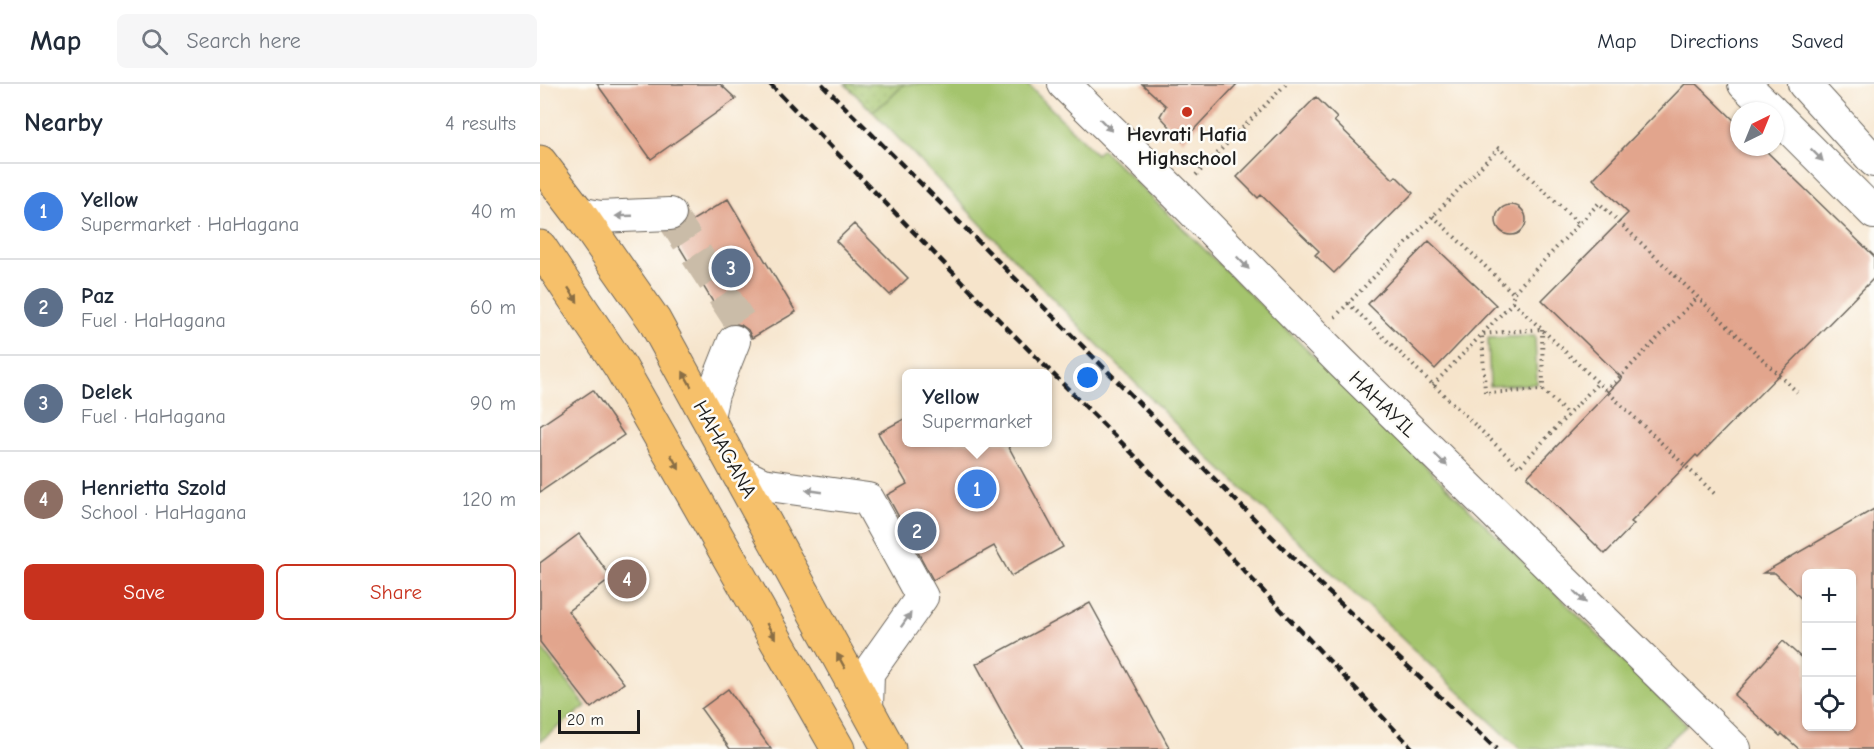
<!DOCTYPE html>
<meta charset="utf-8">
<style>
:root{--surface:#fff;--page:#f6f6f7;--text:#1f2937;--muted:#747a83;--line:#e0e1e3;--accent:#c8321e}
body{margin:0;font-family:"Comic Neue",sans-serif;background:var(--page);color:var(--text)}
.controls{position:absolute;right:18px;bottom:18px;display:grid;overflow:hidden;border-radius:9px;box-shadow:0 2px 4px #0004}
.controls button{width:54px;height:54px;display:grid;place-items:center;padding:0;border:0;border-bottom:2px solid var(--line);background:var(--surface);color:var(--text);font:30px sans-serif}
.compass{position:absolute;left:1190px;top:18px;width:54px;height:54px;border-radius:50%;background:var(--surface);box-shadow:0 2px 4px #0004;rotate:43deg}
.scale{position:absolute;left:18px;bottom:15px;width:82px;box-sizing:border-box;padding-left:6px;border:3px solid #1c1c1c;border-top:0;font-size:16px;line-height:21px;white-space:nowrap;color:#1c1c1c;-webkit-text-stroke:4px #fdfcf7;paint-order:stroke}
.you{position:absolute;left:548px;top:294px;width:21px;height:21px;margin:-15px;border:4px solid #fff;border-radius:50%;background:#1a73e8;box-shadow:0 0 0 9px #1a73e833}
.badge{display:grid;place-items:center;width:39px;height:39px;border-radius:50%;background:var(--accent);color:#fff;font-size:20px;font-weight:700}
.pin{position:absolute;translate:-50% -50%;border:3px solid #fff;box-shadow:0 2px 6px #0006}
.popup{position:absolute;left:362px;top:285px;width:150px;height:78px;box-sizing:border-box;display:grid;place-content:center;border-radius:9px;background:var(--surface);filter:drop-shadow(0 2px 4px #0005);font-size:20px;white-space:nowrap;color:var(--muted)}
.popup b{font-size:22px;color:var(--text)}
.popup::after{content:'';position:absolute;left:50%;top:100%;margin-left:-12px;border:12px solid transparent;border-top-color:var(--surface)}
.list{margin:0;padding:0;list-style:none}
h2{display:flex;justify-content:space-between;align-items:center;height:78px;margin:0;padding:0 24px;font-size:26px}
h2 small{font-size:20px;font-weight:400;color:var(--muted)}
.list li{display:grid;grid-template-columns:39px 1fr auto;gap:18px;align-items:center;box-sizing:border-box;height:96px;padding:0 24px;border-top:2px solid var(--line)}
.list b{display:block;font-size:22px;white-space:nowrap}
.list p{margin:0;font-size:20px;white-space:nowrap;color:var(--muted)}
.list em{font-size:20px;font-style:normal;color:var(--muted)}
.actions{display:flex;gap:12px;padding:18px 24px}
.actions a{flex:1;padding:14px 0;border:2px solid var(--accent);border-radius:9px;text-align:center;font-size:21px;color:var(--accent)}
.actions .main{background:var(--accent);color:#fff}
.icon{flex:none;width:33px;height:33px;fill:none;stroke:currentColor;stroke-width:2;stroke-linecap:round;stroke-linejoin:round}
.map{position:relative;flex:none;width:1334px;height:665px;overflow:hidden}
header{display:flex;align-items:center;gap:36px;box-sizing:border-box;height:84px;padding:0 30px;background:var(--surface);border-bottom:2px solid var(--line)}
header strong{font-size:28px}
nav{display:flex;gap:33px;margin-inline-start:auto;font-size:21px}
.search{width:420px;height:54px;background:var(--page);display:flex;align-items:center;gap:15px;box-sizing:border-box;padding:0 21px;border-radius:9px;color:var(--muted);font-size:22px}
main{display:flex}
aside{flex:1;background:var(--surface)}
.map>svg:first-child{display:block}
.grass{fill:#a4c46d;stroke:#607044;stroke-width:1.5}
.park{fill:url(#park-dots);stroke:#607044;stroke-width:1.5}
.building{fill:#e2a58d}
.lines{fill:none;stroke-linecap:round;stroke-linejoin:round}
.minor-tunnel{stroke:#cabca8;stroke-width:32;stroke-dasharray:32 16;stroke-linecap:butt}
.minor-casing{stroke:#686259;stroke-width:34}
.highway-casing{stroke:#686259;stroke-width:35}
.path{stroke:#686259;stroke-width:4;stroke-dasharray:1.5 4.5;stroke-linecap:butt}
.minor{stroke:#fff;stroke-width:32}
.highway{stroke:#f6c06b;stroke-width:33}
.rail{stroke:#1c1c1c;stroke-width:4.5;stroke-dasharray:9 4.5;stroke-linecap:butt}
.oneway{fill:#999}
.oneway2{fill:#896e44}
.poi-dot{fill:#c8321e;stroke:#fdfcf7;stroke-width:2}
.labels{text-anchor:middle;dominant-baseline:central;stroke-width:5;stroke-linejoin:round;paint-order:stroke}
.poi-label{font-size:21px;font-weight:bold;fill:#1c1c1c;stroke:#fdfcf7}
.street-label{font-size:21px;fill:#1c1c1c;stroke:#fdfcf7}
</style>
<header>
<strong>Map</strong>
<div class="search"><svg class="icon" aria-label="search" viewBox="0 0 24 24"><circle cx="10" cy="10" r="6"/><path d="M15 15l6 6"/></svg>Search here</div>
<nav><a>Map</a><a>Directions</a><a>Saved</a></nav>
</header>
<main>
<aside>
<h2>Nearby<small>4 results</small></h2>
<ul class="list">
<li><span class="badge" style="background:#3f7fe0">1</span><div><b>Yellow</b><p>Supermarket · HaHagana</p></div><em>40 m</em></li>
<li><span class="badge" style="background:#5c6f8a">2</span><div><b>Paz</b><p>Fuel · HaHagana</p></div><em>60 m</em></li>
<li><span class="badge" style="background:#5c6f8a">3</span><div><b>Delek</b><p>Fuel · HaHagana</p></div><em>90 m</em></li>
<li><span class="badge" style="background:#8d6e63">4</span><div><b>Henrietta Szold</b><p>School · HaHagana</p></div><em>120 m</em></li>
</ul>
<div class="actions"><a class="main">Save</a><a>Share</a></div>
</aside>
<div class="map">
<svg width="1334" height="665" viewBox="0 0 1334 665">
<defs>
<pattern id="park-dots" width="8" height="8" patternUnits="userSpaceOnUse" patternTransform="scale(1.5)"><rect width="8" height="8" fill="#a4c46d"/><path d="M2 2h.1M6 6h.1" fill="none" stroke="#8da85e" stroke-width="1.8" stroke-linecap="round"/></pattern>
</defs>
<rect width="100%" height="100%" fill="#fdfcf7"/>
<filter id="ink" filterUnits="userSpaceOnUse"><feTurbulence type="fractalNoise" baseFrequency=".0167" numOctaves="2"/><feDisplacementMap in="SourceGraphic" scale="12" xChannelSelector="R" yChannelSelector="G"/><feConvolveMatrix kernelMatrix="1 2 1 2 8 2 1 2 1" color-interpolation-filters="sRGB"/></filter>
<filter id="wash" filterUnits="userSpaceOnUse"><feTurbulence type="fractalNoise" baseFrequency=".008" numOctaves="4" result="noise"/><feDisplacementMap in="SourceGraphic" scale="24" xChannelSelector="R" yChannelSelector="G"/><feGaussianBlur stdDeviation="1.35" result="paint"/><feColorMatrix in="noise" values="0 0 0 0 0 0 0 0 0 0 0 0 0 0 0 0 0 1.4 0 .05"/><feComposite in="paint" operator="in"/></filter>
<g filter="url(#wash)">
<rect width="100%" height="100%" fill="#f6e4cb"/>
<path class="grass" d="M364,0H487L556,70L562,65L1053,546L1147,641L1121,665H980L665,370L508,210L332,27L347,17Z
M995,252L997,300L950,302L948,254Z
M0,562L46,622L0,657Z"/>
<path class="park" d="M305,0H364L347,17L332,27Z"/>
<g id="blocks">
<path class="building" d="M57,0H180L196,15L111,75Z
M602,0H697L643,57L620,32L626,22Z
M1145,0H1157L1199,41V63H1222L1334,172V194L1158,373L1156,371L1091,438L1094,440L1065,470L987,393L1082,294L1002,216L1088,129L1053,95Z
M776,13L797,34L794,37L832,74L853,95L856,92L873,109L794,189L775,171L779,167L721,111L718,114L697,93Z
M188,115L256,228L212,254L208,246L201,241L192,239L187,241L131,149Z
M956 136a15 15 0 1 1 30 0a15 15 0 1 1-30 0Z
M314,140L368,194L350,211L296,157Z
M889,157L956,221L895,285L828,220Z
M53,306L84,351L0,408V342Z
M366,334V358H466L523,463L471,492L454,462L393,496L347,411L367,400L338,349Z
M1334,425V665H1259L1242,650L1240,652L1194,611L1243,557L1266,578V642H1311V489H1266V519L1235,489H1223Z
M39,450L72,494L28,527L84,599L51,624L0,558V479Z
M550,519L630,665H482L436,580Z
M188,605L231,665H190L161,625Z"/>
</g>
</g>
<g filter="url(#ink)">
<use href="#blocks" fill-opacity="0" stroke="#686259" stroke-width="1.5"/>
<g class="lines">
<path class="minor-tunnel" d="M130,130L201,239L194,257"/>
<defs>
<path id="minor" d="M524,0L637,111L802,279L1195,665
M1204,0L1232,27
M1264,0L1334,77
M1235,30L1334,129
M39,129L59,133L130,130
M168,333L173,310L194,257
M198,388L222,400L328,415L382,513L328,589L327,624"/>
<path id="highway" d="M0,78L39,129L114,236L349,665
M0,163L81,284L298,665"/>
</defs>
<use href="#minor" class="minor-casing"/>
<use href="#highway" class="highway-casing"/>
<path class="path" d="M656,91L746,0
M893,132L973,209
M973,218L1175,410
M808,219L979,383L1058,299
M795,233L959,64L1039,140
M1002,245L1003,306L945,309L942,250Z
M893,301L973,218V209L1059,119L1257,308
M1003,306L1028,331
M1066,307L1158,213"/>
<use href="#minor" class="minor"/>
<use href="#highway" class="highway"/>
<path class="rail" d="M230,0L461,238L597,374L873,665
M282,0L767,488L956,665"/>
</g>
<defs><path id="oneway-solid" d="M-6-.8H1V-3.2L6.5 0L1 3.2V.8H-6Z" transform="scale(1.5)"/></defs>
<g class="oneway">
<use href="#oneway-solid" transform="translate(566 41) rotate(45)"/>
<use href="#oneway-solid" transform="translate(1277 71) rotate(45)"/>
<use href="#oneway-solid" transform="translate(84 132) rotate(178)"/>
<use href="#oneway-solid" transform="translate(703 179) rotate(46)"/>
<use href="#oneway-solid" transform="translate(901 376) rotate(44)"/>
<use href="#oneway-solid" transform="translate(274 407) rotate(-172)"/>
<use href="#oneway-solid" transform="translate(1040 513) rotate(44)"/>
<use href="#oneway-solid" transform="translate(366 536) rotate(-55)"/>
</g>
<g class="oneway2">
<use href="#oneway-solid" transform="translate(33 211) rotate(57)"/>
<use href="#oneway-solid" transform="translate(147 295) rotate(-119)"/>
<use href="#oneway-solid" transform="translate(135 378) rotate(60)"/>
<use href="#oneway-solid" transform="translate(231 547) rotate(60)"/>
<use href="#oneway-solid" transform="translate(301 577) rotate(-119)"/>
</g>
</g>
<circle class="poi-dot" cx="647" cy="28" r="6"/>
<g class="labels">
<g class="poi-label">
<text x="647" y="50">Hevrati Hafia<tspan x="647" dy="24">Highschool</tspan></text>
</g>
<g class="street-label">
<text transform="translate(843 320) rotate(44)">HAHAYIL</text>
<text transform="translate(185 365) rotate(61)">HAHAGANA</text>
</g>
</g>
</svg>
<div class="controls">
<button>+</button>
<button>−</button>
<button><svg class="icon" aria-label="locate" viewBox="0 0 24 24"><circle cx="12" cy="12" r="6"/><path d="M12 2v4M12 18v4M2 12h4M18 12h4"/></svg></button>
</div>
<svg class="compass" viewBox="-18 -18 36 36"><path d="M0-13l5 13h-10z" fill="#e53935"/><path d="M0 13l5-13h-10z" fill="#747a83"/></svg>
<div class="scale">20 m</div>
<div class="you"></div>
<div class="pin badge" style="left:437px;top:405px;background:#3f7fe0">1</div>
<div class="popup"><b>Yellow</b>Supermarket</div>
<div class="pin badge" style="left:377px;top:447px;background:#5c6f8a">2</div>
<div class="pin badge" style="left:191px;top:184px;background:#5c6f8a">3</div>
<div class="pin badge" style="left:87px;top:495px;background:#8d6e63">4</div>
</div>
</main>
